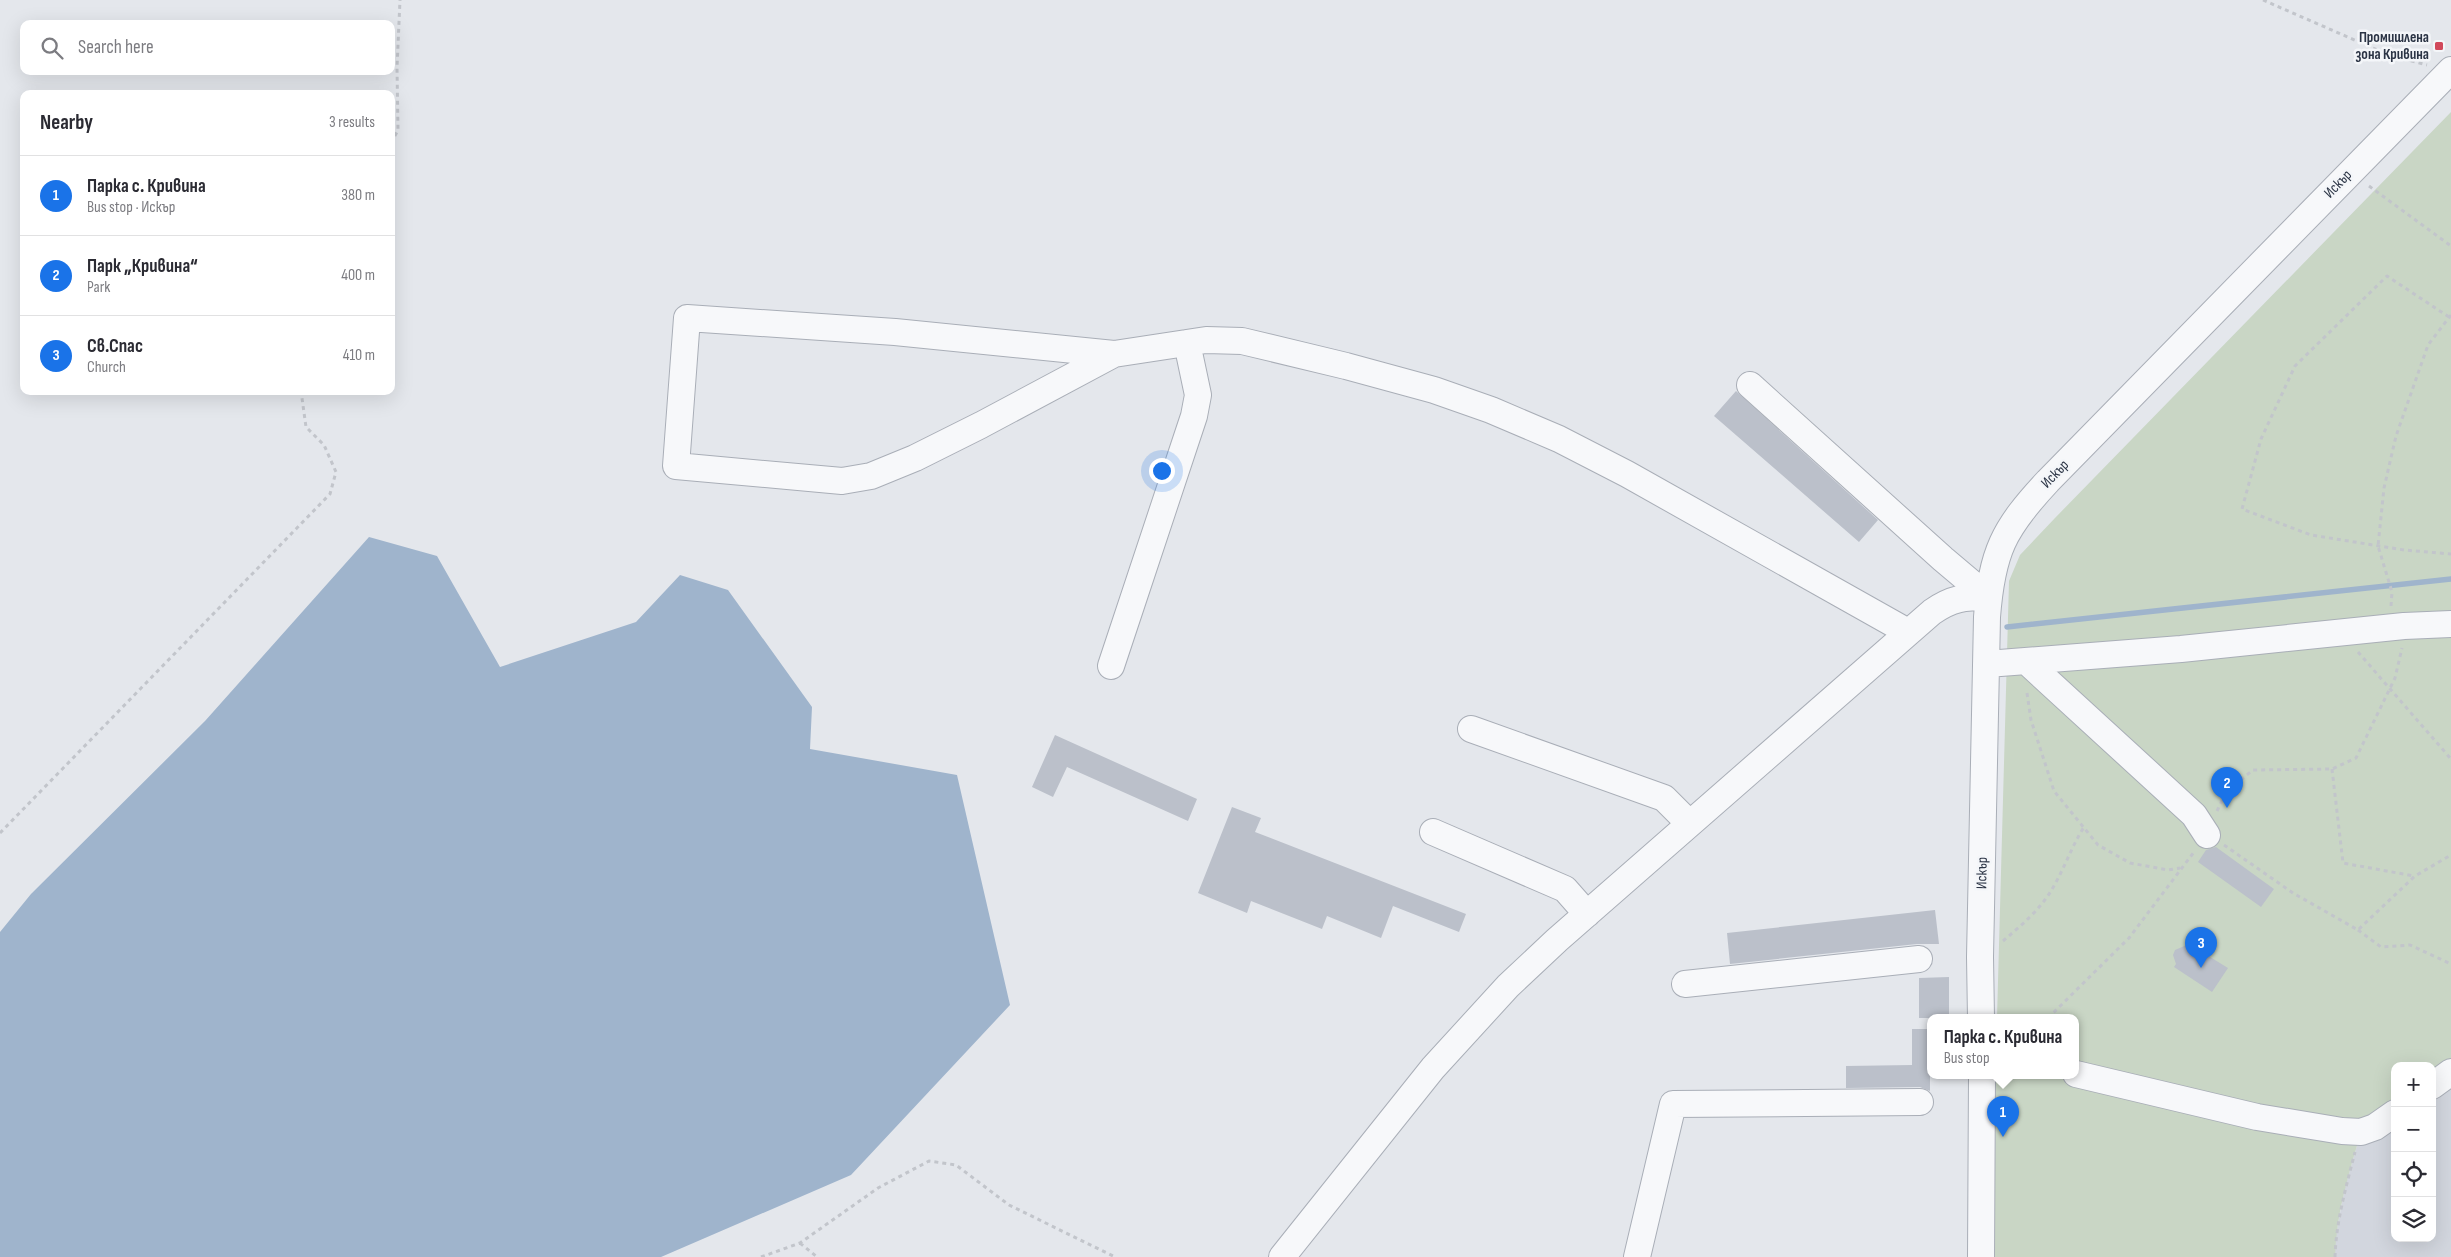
<!DOCTYPE html>
<meta charset="utf-8">
<style>
:root{--surface:#fff;--page:#f7f7f7;--text:#2b2b33;--muted:#7c7c81;--line:#e1e1e2;--accent:#1a73e8}
body{margin:0;font-family:"Sofia Sans Condensed",sans-serif;background:var(--page);color:var(--text)}
.controls{position:absolute;right:15px;bottom:15px;display:grid;overflow:hidden;border-radius:10px;box-shadow:0 5px 20px #0002}
.controls button{width:45px;height:45px;display:grid;place-items:center;padding:0;border:0;border-bottom:1px solid var(--line);background:var(--surface);color:var(--text);font:25px sans-serif}
.you{position:absolute;left:1161px;top:470px;width:18px;height:18px;margin:-12px;border:4px solid #fff;border-radius:50%;background:#1a73e8;box-shadow:0 0 0 8px #1a73e833}
.badge{display:grid;place-items:center;width:32px;height:32px;border-radius:50%;background:var(--accent);color:#fff;font-size:16px;font-weight:700}
.pin{position:absolute;translate:-50% -41px;filter:drop-shadow(0 1px 2px #0008)}
.pin::after{content:'';position:absolute;top:26px;width:18px;height:15px;background:inherit;clip-path:polygon(0 0,100% 0,50% 100%)}
.popup{position:absolute;left:1927px;top:1014px;width:152px;height:65px;box-sizing:border-box;display:grid;place-content:center;border-radius:10px;background:var(--surface);filter:drop-shadow(0 1px 4px #0005);font-size:16px;white-space:nowrap;color:var(--muted)}
.popup b{font-size:19px;color:var(--text)}
.popup::after{content:'';position:absolute;left:50%;top:100%;margin-left:-10px;border:10px solid transparent;border-top-color:var(--surface)}
.list{margin:0;padding:0;list-style:none}
h2{display:flex;justify-content:space-between;align-items:center;height:65px;margin:0;padding:0 20px;font-size:21px}
h2 small{font-size:16px;font-weight:400;color:var(--muted)}
.list li{display:grid;grid-template-columns:32px 1fr auto;gap:15px;align-items:center;box-sizing:border-box;height:80px;padding:0 20px;border-top:1px solid var(--line)}
.list b{display:block;font-size:19px;white-space:nowrap}
.list p{margin:0;font-size:16px;white-space:nowrap;color:var(--muted)}
.list em{font-size:16px;font-style:normal;color:var(--muted)}
.icon{flex:none;width:28px;height:28px;fill:none;stroke:currentColor;stroke-width:2;stroke-linecap:round;stroke-linejoin:round}
.map{position:relative;flex:none;width:2451px;height:1257px;overflow:hidden}
.search{position:absolute;background:var(--surface);box-shadow:0 5px 20px #0002;left:20px;top:20px;width:375px;height:55px;display:flex;align-items:center;gap:12px;box-sizing:border-box;padding:0 18px;border-radius:10px;color:var(--muted);font-size:19px}
.panel{position:absolute;background:var(--surface);box-shadow:0 5px 20px #0002;left:20px;top:90px;width:375px;height:305px;border-radius:10px}
.map>svg:first-child{display:block}
.built{fill:#d2d6de}
.green{fill:#c9d6c5}
.water{fill:#9fb4cc}
.lines{fill:none;stroke-linecap:round;stroke-linejoin:round}
.stream{stroke:#9fb4cc;stroke-width:5.5}
.building{fill:#bbc0ca}
.minor-casing{stroke:#a9aeb7;stroke-width:28}
.path{stroke:#c2c5cb;stroke-width:3;stroke-dasharray:4 4;stroke-linecap:butt}
.minor{stroke:#f7f8fa;stroke-width:26}
.poi-dot{fill:#d1495b;stroke:#f4f6f9;stroke-width:2}
.labels{text-anchor:middle;dominant-baseline:central;stroke-width:5;stroke-linejoin:round;paint-order:stroke}
.poi-label{font-size:15px;font-weight:bold;fill:#2b3445;stroke:#f4f6f9;text-anchor:end}
.street-label{font-size:15px;fill:#2b3445;stroke:#f4f6f9}
</style>
<div class="map">
<svg width="2451" height="1257" viewBox="0 0 2451 1257">
<rect width="100%" height="100%" fill="#e4e7ec"/>
<path class="built" d="M2451,1072V1257H2335V1240L2345,1187L2361,1132L2395,1113V1238H2432V1086Z"/>
<path class="green" d="M2451,112V1072L2432,1086V1066H2395V1113L2361,1132C2349,1173 2336,1214 2335,1257H1994L1996,1076H2076V1018H1997L2009,581L2020,555L2055,518Z"/>
<path class="water" d="M369,537L437,556L500,667L636,622L680,575L728,590L812,707L810,749L957,775L1010,1005L851,1175L661,1257H0V932L31,894L205,721Z"/>
<g class="lines">
<path class="stream" d="M2007,627L2451,579"/>
</g>
<path class="building" d="M1736,391L1878,520L1859,542L1714,416Z
M1055,735L1197,799L1188,821L1067,767L1053,797L1032,787Z
M1232,807L1261,818L1255,832L1466,914L1459,932L1393,906L1381,938L1327,916L1322,929L1251,901L1247,913L1198,893Z
M2216,847L2274,889L2261,907L2198,862L2206,850Z
M1935,910L1939,944H1917L1730,964L1727,933Z
M2189,944L2228,968L2212,992L2174,967L2176,964L2173,955L2175,950Z
M1949,977V1018H1919V978Z
M1912,1029H1930V1091L1920,1087L1846,1088V1066L1912,1065Z"/>
<g class="lines">
<defs>
<path id="minor" d="M1114,354L981,425L915,458L871,476L842,481L676,466L687,318L895,332L1114,354L1206,340L1242,341L1346,366L1434,390L1491,410L1559,439L1627,474L1908,632
M1750,385L1943,559L1988,597
M2026,661L2194,815L2207,835
M1987,664L2181,649L2404,626L2451,624
M1111,666L1194,416L1198,395L1187,343
M1471,729L1664,798L1689,823
M1433,832L1565,889L1587,914
M1685,984L1919,959
M1981,1018L1980,957L1987,617C1992,552 2003,529 2048,481L2451,70
M2076,1074L2257,1117L2342,1131L2361,1132L2375,1127L2395,1113
M2432,1086L2451,1072
M1282,1257L1433,1068L1508,986L1557,940L1932,612C1952,598 1964,597 1988,597
M1637,1257L1673,1104L1920,1102
M1981,1257L1982,1076"/>
</defs>
<use href="#minor" class="minor-casing"/>
<path class="path" d="M2263,0L2389,55L2427,65
M391,143L398,130L397,68L400,0
M2369,186L2451,246
M2449,317L2387,276L2295,366L2261,439L2242,509L2311,535L2404,550L2451,554
M2391,606L2392,592L2378,546L2384,488L2396,436L2428,345L2451,315
M2358,652L2451,759
M2027,693L2031,720L2054,791L2098,845L2130,863L2168,870L2180,868
M2332,769L2343,863L2414,876
M2217,811L2226,792L2253,770L2332,769L2356,758L2395,678L2402,648
M0,833L330,494L336,472L324,445L306,427L301,391
M2224,845L2293,893L2358,930L2415,876L2451,855
M2358,930L2381,947L2410,945L2451,964
M2003,941C2016,930 2030,918 2040,906C2060,883 2068,852 2084,827
M2048,1018L2129,938L2194,852
M800,1243L817,1257
M761,1257L800,1243L878,1188L929,1161L956,1165L1009,1205L1115,1257
M2335,1257C2336,1222 2346,1187 2355,1152"/>
<use href="#minor" class="minor"/>
</g>
<rect class="poi-dot" x="2434" y="41" width="10" height="10" rx="2.5"/>
<g class="labels">
<g class="poi-label">
<text x="2429" y="37">Промишлена<tspan x="2429" dy="17">зона Кривина</tspan></text>
</g>
<g class="street-label">
<text transform="translate(2338 184) rotate(-46)">Искър</text>
<text transform="translate(2055 474) rotate(-46)">Искър</text>
<text transform="translate(1982 873) rotate(-89)">Искър</text>
</g>
</g>
</svg>
<div class="controls">
<button>+</button>
<button>−</button>
<button><svg class="icon" aria-label="locate" viewBox="0 0 24 24"><circle cx="12" cy="12" r="6"/><path d="M12 2v4M12 18v4M2 12h4M18 12h4"/></svg></button>
<button><svg class="icon" aria-label="layers" viewBox="0 0 24 24"><path d="M12 4l9 5-9 5-9-5zM3 14l9 5 9-5"/></svg></button>
</div>
<div class="you"></div>
<div class="pin badge" style="left:2003px;top:1137px">1</div>
<div class="popup"><b>Парка с. Кривина</b>Bus stop</div>
<div class="pin badge" style="left:2227px;top:808px">2</div>
<div class="pin badge" style="left:2201px;top:968px">3</div>
<div class="search"><svg class="icon" aria-label="search" viewBox="0 0 24 24"><circle cx="10" cy="10" r="6"/><path d="M15 15l6 6"/></svg>Search here</div>
<section class="panel">
<h2>Nearby<small>3 results</small></h2>
<ul class="list">
<li><span class="badge">1</span><div><b>Парка с. Кривина</b><p>Bus stop · Искър</p></div><em>380 m</em></li>
<li><span class="badge">2</span><div><b>Парк „Кривина“</b><p>Park</p></div><em>400 m</em></li>
<li><span class="badge">3</span><div><b>Св.Спас</b><p>Church</p></div><em>410 m</em></li>
</ul>
</section>
</div>
